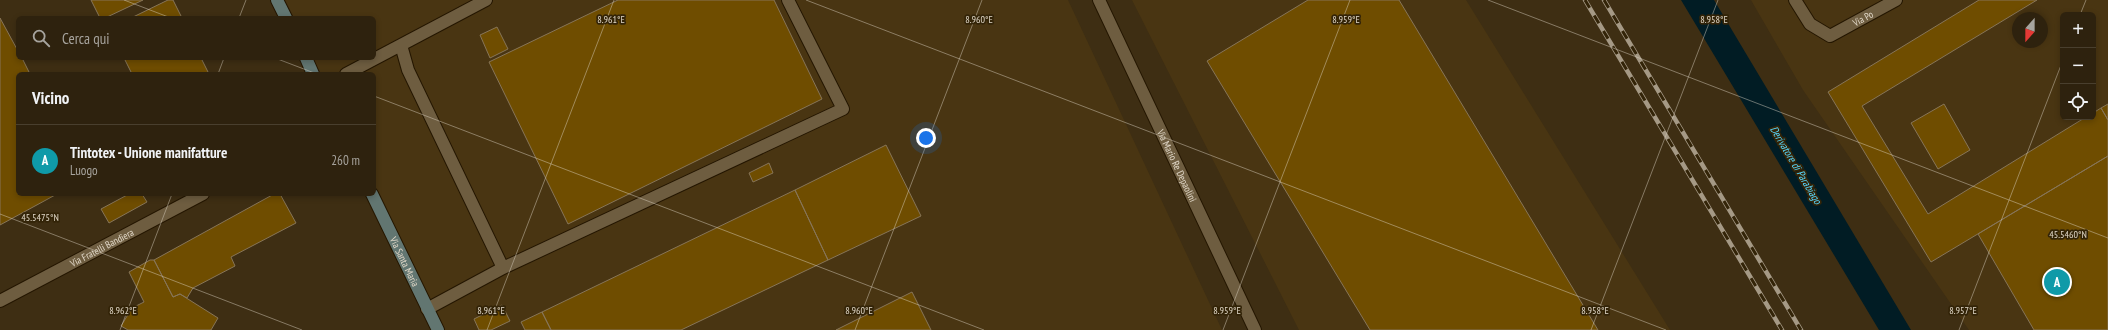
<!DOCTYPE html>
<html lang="it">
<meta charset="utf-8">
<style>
:root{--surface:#2e220e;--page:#3a2f1c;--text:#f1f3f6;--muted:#a7a49e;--line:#493f2e;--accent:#57d671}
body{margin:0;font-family:"PT Sans Narrow",sans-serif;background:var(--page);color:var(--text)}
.controls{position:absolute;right:12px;top:12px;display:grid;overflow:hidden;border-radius:6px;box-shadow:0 2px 6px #0003}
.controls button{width:36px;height:36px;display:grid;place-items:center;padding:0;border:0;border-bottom:1px solid var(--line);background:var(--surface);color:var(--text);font:20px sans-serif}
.compass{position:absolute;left:2012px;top:12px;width:36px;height:36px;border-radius:50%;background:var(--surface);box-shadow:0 2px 6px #0003;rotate:201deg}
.you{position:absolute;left:926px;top:138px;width:14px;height:14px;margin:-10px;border:3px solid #fff;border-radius:50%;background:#1a73e8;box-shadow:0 0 0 6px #1a73e833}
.badge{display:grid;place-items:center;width:26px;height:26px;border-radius:50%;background:var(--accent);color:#fff;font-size:13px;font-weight:700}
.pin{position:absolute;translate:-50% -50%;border:2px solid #fff;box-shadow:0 1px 4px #0006}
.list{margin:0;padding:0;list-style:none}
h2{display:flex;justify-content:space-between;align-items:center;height:52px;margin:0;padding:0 16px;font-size:17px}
h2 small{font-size:13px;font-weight:400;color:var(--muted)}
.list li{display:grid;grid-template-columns:26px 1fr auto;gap:12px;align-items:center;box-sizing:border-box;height:72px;padding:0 16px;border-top:1px solid var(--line)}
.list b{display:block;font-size:15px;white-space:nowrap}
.list p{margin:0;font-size:13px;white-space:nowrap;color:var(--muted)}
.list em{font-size:13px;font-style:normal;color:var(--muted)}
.icon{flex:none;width:22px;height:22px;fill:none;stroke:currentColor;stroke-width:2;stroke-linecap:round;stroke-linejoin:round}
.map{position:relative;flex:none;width:2108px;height:330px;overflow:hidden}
.search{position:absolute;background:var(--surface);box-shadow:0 2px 6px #0003;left:16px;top:16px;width:360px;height:44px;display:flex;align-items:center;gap:10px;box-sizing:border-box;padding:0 14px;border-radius:6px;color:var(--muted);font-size:15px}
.panel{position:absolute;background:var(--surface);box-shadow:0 2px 6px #0003;left:16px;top:72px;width:360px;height:124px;border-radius:6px}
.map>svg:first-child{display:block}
.built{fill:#493512;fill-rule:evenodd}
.water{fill:#011c24}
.building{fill:#6f4d00;stroke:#877558}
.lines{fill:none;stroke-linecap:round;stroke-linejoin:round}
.lane-casing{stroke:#241600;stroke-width:14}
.street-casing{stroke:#241600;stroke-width:14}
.secondary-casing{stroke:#241600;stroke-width:14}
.lane{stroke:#6e5d40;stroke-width:12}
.street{stroke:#6e5d40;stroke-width:12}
.secondary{stroke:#627671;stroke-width:12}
.rail-casing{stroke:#a59985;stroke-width:4.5}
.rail{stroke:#332408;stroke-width:3;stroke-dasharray:9;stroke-linecap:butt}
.ticks{fill:none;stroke:#e0d7c7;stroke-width:1;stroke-opacity:0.45}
.labels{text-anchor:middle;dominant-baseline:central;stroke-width:3.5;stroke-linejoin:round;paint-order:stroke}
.street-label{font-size:10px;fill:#e0d7c7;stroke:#332408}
.water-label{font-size:11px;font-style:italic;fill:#57d7fd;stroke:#332408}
.ticks-label{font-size:10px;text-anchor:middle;fill:#e0d7c7;stroke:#332408;stroke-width:3.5;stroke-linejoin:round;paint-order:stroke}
</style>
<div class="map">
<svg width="2108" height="330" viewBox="0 0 2108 330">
<rect width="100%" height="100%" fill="#3e2e13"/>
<path class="built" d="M285,0H1068L1222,330H445L374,184V74H321L313,58H374V18H294Z
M1132,0H1466L1670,330H1299Z
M1751,0H2108V330H1969L1803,90ZM2063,15H2093V117H2063ZM2018,18H2042V42H2018Z"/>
<path class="water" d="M1681,0H1714L1911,330H1879Z"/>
<path class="building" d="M91,0H143L105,18H100Z
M168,0H173L182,18H131Z
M618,0H774L822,99L568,224L489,62Z
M1308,0H1399L1598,330H1370L1207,61Z
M1979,0H2037L1862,106L1928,214L2086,117H2093V113L2101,108L2108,120V156L1931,262L1828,92Z
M0,18L18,51V58H22L30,74H18V194H57L0,225Z
M497,27L508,49L490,58L480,35Z
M124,58H201L209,74H132Z
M1944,104L1970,150L1938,169L1911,123Z
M2108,104V120L2101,108Z
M886,145L921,216L828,260L795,190Z
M2108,156V330H2034L1978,234Z
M769,163L773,173L753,182L749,173Z
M795,190L828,260L681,330H551L542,312Z
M129,194H142L147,202L109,223L101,209Z
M274,194H280L296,223L231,257L235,266L193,288L187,298L180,294L173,297L154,260Z
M150,260H154L173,297L180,294L218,318L211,330H128L121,326L132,308L144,302L129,272Z
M912,292L931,330H836Z
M502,305L510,321L491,330H479L474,319Z
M542,312L551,330H525L521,322Z"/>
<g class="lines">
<defs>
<path id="lane" d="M401,45L408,70L503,268L427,309
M346,74L486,0
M503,268L843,109L788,0"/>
<g id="street">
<path id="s1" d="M1099,0L1255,330"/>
<path id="s2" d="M1795,0L1810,24L1830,36L1896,0"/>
<path id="s3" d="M0,301L203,194"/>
</g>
<g id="secondary">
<path d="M277,0L286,18"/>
<path d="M306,58L313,74"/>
<path id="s4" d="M372,194L438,330"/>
</g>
</defs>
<use href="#lane" class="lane-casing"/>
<use href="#street" class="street-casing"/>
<use href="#secondary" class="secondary-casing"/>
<use href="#lane" class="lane"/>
<use href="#street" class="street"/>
<use href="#secondary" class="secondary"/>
<defs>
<path id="rail" d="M1585,0L1782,330
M1604,0L1801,330"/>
</defs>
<use href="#rail" class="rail-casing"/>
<use href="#rail" class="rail"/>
</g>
<path class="ticks" d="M124,0L171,18M806,0L1666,330M1488,0L2108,238M2080,15L2086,0M239,18L246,0M275,58L317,74M218,74L224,58M374,96L984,330M0,214L302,330M120,330L172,194M487,330L614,0M855,330L982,0M1223,330L1350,0M1591,330L1718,0M1959,330L2063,60"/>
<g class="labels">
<g class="street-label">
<text stroke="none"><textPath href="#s2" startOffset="89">Via Po</textPath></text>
<text stroke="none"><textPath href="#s1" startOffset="183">Via Mario Re Depaolini</textPath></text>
<text stroke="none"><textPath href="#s3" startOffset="115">Via Fratelli Bandiera</textPath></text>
<text stroke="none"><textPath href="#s4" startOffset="75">Via Santa Maria</textPath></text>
</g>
<g class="water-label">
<text transform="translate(1796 165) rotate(59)">Derivatore di Parabiago</text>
</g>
</g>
<g class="ticks-label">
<text x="611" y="23">8.961°E</text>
<text x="979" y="23">8.960°E</text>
<text x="1346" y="23">8.959°E</text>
<text x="1714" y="23">8.958°E</text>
<text x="40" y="221">45.5475°N</text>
<text x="2068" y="238">45.5460°N</text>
<text x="123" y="314">8.962°E</text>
<text x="491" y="314">8.961°E</text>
<text x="859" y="314">8.960°E</text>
<text x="1227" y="314">8.959°E</text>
<text x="1595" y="314">8.958°E</text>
<text x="1963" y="314">8.957°E</text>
</g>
</svg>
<div class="controls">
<button>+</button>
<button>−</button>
<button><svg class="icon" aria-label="locate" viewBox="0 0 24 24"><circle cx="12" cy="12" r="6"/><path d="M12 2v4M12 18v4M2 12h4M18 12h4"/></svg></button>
</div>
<svg class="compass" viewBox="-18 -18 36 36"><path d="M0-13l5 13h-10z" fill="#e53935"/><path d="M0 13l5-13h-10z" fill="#a7a49e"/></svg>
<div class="you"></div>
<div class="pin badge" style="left:2057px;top:282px;background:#0f9aa8">A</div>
<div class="search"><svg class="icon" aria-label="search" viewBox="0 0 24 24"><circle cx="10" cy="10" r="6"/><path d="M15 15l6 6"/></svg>Cerca qui</div>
<section class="panel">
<h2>Vicino<small></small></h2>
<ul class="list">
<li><span class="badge" style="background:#0f9aa8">A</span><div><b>Tintotex - Unione manifatture</b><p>Luogo</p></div><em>260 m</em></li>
</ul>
</section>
</div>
